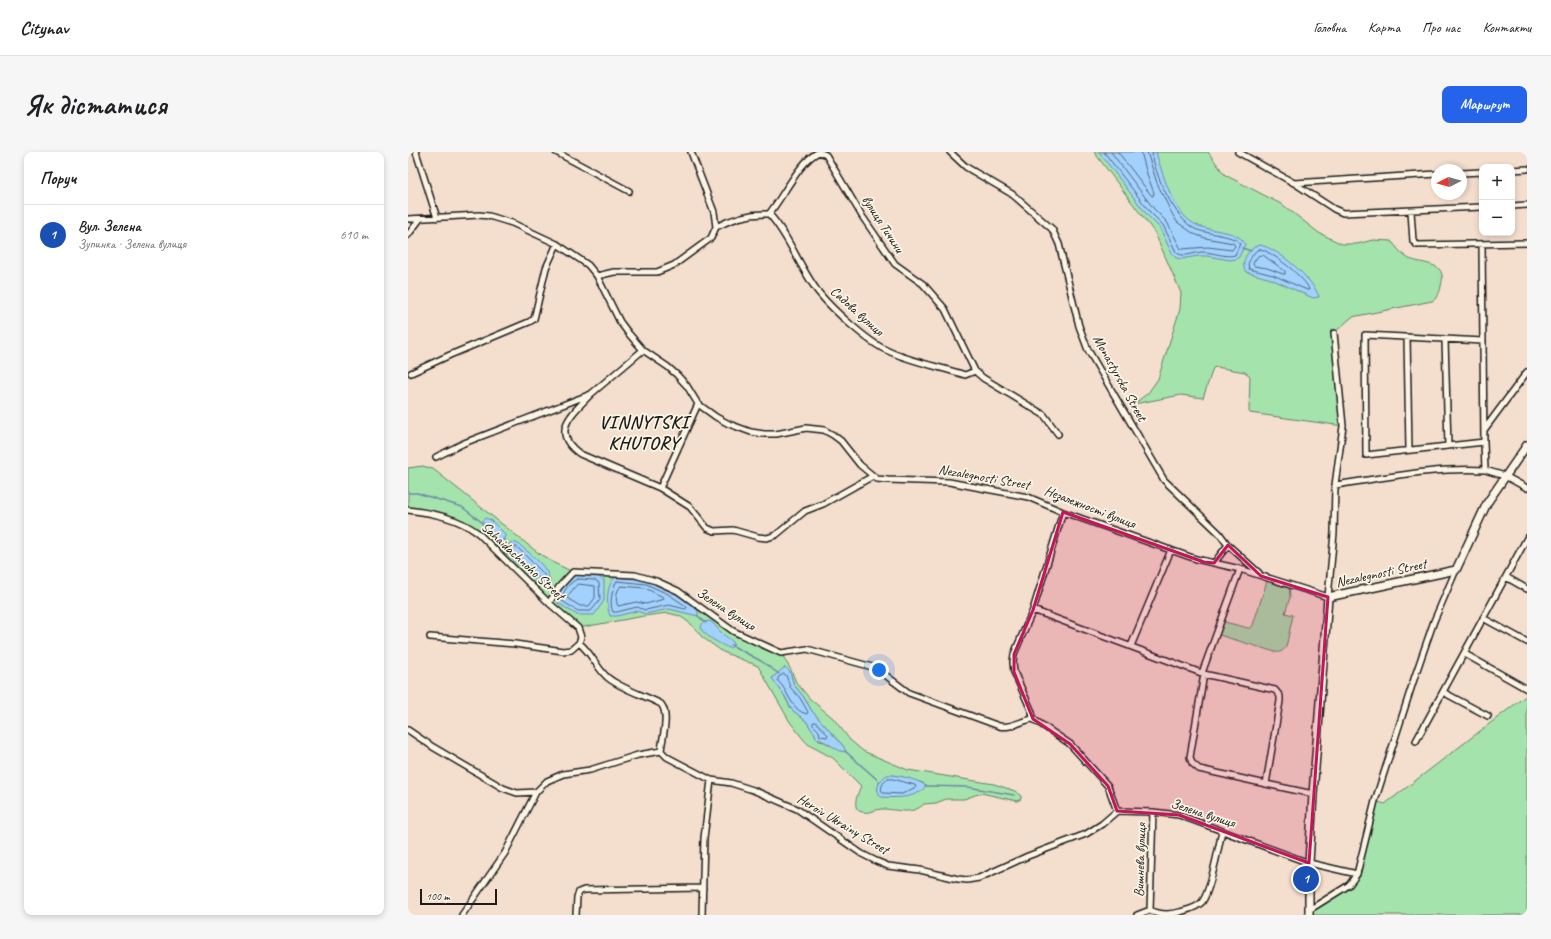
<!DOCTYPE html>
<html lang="uk">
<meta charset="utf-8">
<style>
:root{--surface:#fff;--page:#f6f6f6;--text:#202124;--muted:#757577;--line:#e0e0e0;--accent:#2563eb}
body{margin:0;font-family:Caveat,sans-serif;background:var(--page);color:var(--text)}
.controls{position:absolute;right:12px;top:12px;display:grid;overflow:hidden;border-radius:8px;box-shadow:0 2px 6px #0003}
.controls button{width:36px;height:36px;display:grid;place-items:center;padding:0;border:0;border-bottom:1px solid var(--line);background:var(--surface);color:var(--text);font:20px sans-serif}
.compass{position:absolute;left:1023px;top:12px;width:36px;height:36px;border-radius:50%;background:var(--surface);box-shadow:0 2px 6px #0003;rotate:264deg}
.scale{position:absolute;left:12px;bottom:10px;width:77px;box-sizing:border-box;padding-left:4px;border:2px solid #1c1c1c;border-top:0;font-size:11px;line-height:14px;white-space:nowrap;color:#1c1c1c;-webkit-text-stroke:3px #fcf5e5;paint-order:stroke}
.you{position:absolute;left:471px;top:518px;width:14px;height:14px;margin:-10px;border:3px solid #fff;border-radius:50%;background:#1a73e8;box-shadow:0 0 0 6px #1a73e833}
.badge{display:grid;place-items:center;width:26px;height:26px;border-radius:50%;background:var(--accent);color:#fff;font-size:13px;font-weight:700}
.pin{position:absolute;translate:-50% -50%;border:2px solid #fff;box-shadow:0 1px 4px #0006}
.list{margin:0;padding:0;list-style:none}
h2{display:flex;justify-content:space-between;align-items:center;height:52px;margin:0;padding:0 16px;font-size:17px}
h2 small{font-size:13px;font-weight:400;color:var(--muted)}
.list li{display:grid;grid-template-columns:26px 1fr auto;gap:12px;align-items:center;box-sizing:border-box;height:60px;padding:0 16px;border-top:1px solid var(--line)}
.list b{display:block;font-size:15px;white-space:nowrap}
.list p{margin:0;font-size:13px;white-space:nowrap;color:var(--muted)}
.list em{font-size:13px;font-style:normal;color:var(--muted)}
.map{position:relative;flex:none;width:1119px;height:763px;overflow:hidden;border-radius:8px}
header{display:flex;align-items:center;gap:24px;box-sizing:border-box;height:56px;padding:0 20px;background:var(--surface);border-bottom:1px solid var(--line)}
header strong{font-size:19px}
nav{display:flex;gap:22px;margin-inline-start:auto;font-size:14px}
.intro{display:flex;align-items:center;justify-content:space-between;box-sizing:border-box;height:96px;padding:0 24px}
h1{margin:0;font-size:28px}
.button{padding:10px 18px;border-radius:8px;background:var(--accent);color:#fff;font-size:14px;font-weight:700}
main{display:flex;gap:24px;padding:0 24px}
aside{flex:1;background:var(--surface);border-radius:8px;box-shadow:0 2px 6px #0003}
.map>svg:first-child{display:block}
.green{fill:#a4e4ac;stroke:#608064;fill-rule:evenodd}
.water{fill:#a2d1fe;stroke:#6c89a4}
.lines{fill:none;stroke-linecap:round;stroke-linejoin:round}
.shore{stroke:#526476;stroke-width:1}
.stream{stroke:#6c89a4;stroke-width:1.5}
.street-casing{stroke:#1c1c1c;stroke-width:8}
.secondary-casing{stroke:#1c1c1c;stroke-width:10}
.street{stroke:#fcf5e5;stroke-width:5}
.secondary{stroke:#fcf5e5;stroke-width:7}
.marked{fill:#c2185b;fill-opacity:0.2;stroke:#c2185b;stroke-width:3;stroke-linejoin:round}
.labels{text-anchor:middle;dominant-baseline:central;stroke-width:3.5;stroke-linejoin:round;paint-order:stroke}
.street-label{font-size:14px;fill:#1c1c1c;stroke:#fcf5e5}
.district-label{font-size:18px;font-weight:bold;letter-spacing:1px;fill:#1c1c1c;stroke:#fcf5e5}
</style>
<header>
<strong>Citynav</strong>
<nav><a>Головна</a><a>Карта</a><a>Про нас</a><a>Контакти</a></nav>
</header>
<div class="intro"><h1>Як дістатися</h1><a class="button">Маршрут</a></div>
<main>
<aside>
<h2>Поруч<small></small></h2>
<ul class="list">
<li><span class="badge" style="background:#1a4fb4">1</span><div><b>Вул. Зелена</b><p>Зупинка · Зелена вулиця</p></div><em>610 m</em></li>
</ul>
</aside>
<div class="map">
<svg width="1119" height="763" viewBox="0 0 1119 763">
<rect width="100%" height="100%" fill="#f4dece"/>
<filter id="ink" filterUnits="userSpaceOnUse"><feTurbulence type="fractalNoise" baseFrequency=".025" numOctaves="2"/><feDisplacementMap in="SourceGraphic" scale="8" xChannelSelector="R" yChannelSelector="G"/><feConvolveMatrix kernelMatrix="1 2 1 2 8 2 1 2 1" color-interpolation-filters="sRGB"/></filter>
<g filter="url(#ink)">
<path class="green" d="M686,0H800L817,23L875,53L911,81L934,92H949L965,88L983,89C988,94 992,101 998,105C1011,114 1041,107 1033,134C1032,140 1030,146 1024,149L944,165L926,181L935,274L842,261L841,259L842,224L837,220L808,215L805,216L795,246L773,243L726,252L740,241L750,227L772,157L773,141L747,81Z
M15,314L25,317L129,400L146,411L165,420L212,422L256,432L325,479L373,501L383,518L388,530L402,547L425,566L442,588L455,599L500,618L586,632L607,639L613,644V647L609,649L573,641L556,647H538L528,651L516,652C503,664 490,657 474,657C470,657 466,659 462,660C441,663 448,645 453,634L425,606L401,593L396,588L382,570L350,514L315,500L294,485L283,472L272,464L260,461L236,464L170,476L70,381L52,371L0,358V316ZM377,516L382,520L386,533L395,544L404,559L436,595L420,593L417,590L411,589L399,570L383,557L372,535L364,526ZM485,623L515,631V637L472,644L470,637L471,630Z
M860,426L881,432L882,445L877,461L885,463L878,495C875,499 872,501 867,500L808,482L813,469L840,476H843L845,473Z
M1119,543V763H901V758L945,728L967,649L977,652Z"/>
<path class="water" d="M691,0H748C754,21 764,55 782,69C798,82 828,75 837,92L831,105L828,107L822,108L799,104H790L773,107L768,106L764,102L752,76L739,63Z
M852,93C870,96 906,128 911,145L905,146L863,127L838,120C831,110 841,95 852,93Z
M77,366L83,368L97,382V385L94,389H90L75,374L73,370Z
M103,390L108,391L112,393C123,403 143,416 142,433L137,434L131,431L100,403L98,398Z
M170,422L189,424L196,428V449L186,463H169L150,451C149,439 158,427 170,422Z
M208,425L239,428L262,438L285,453L290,459V464L261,457L237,462L229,459L209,464H202C198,453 198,431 208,425Z
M301,469C307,471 308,476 313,480C317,485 322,486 326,491L324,495L321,496C314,493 277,475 301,469Z
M377,515L382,520L386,533L395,544L404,559L436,595L438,600L432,599L417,590L408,586L407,582L403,577L399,570L383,557L378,546L364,526Z
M479,623C488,622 512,628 518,634C508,647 488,646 473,645C466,637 471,628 479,623Z"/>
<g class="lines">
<path class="shore" d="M696,0L742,60L755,73L768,100C775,107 786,100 795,100C805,100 818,106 827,103L832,92C828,83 798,82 787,77C767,67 746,22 744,0
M703,0L746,57L759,70L773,97L800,95L824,98L827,94L825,91L797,86L786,82L769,70L762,58L749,31L739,0
M710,0L743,43L745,44L746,41L739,22L733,0
M852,97C862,98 900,128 901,138H899L865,123L841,117L840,112C843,106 845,99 852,97Z
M855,103L877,119V122H875L859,116L846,114L845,111L850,104Z
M105,394L110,396L135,421L138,427L137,429L133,428L103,401L102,397Z
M170,427L187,428L191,431L192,448L183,459H170L154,449C153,441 162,429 170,427Z
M209,429L238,432L260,442L278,454L279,456L277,457L261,453L237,458L229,455L209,460H205C201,452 204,436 209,429Z
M170,432L187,434V446L181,454H172L159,446L162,441Z
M213,434L237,436L255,445L256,447L238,452L228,450L210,454C207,449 208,438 213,434Z
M376,522L378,523L382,535L392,546L400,560L399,562C383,559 381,539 370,529V526Z
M406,570H408L420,583L419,585L412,584L411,579L405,573Z
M480,627H485L507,633L508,635L494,642L475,641C471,636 475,630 480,627Z"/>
<path class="stream" d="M834,96L843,99
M0,341H9L54,355L75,371
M95,387L100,393
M290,464L298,471
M323,493L353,509L371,522
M437,599L472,630
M517,634L560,635L606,643"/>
<defs>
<path id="street" d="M8,0L29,66
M148,0L221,39
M542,0L558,15L604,42L644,77L651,92L671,174L680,198L756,328L811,381L820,393L851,421
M830,0L886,31L926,57L935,61L1074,55
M1104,18L1119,17
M1053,21L1074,20
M886,31L1029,22
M1104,54L1119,53
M1003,59L1005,89L1009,93L1119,91
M361,62C375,45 392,8 411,0L418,3L454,64L487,112L515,132L537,157L567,219L575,226L636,263L650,282
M0,67L71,63L81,64L104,71L149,92L180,113L189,124L212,170L221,182L235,198L260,215L269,223L279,234L290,252L308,265L321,272L343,280L356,282H368L398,276L416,278L425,283L433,289L452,313L469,327L480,328L541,330L620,345L655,360L788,407L832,417L920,445L923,444
M308,75C325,66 342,61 361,62C382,85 392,117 411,141C425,158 459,189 478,198C500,209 533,215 557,223L567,219
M0,83L12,67
M1074,92L1076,290L1077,318L1097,324L1119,336
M189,124L206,120H249L266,113L303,86L308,75L306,60L283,0
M999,185L1001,298
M1037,187L1040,294
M1075,189L957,183L958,303L1076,290
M3,221L42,203L121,170L126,167L138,116L149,92
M183,242C164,262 141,280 172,302L252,336L282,355L299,376L306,379L325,378L350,385L359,386L368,383L397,359L415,352L465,324
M1076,278L1119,220
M28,305L56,291L183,242L235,198
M927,333C976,326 1027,315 1077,318
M252,336L290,252
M0,358C25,361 50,366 70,381L141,451L170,476L173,485L171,491C183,500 188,515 199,525C213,537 236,543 253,552C262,563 254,586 253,599
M655,360L625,458L606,502L605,510L606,520L624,560L625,567L662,592L700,634L709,659L745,660L771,663L901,711L949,722
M806,411L820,393
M1098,425L1119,437
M917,444L920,445L926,381L927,333L935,274L926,181
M141,451L151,435L165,420L227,423L248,429L270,439L325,479L373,501L399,497L468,516L501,541L591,574C603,577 614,568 625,567
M625,458L796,522L867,538L872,544V549L858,632L905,642
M1075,466L1119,490
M22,485L107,492L155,499L163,498L171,491
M723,494L763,398
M1057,502L1119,537
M794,521L832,417
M796,522L782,605L784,611L791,617L858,632
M1035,540L1080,564
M0,578L25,595L95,636L109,641L128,640
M1008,589L1119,386
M742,758C752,763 761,763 772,760C779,758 789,756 794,750C802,741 811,694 814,679
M901,758L941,733L949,722L967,649L1007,524L1026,469L1048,418
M54,763L97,701L128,640L139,629L155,622L182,618L230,603L253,599L259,605L303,628L323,631L345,638L389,657L454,702L468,709L480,714L512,718L550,727L559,728L571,726L620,704L678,682L694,672L709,659
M168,763L169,745L171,740L176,738L295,736
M294,763L296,686L303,628
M729,763L742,758L745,660"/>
<path id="secondary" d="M901,763V711L905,642L920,445L1048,418L1079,351L1119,293"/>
</defs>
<use href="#street" class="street-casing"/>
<use href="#secondary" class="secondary-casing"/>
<use href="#street" class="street"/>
<use href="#secondary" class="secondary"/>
</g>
</g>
<path class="marked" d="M655,360L796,410L806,411L820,393L853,424L920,445L901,711L771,663L709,659L700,634L662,592L625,567L606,520V502L625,458Z"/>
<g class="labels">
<g class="street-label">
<text transform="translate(475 72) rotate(57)">вулиця Тичини</text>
<text transform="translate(449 159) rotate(42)">Садова вулиця</text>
<text transform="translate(712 226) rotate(61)">Monastyrska Street</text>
<text transform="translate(576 325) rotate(10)">Nezalegnosti Street</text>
<text transform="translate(682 355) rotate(21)">Незалежності вулиця</text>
<text transform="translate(115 409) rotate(43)">Sahaidachnoho Street</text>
<text transform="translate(973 421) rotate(-12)">Nezalegnosti Street</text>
<text transform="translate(318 457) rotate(33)">Зелена вулиця</text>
<text transform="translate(795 661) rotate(18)">Зелена вулиця</text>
<text transform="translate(435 672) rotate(31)">Heroiv Ukrainy Street</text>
<text transform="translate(732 708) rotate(-88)">Вишнева вулиця</text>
</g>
<g class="district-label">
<text x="236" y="270">VINNYTSKI<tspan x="236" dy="21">KHUTORY</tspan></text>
</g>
</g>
</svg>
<div class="controls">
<button>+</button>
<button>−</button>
</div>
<svg class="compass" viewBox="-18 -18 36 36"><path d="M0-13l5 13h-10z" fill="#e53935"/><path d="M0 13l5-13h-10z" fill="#757577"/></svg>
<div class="scale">100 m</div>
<div class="you"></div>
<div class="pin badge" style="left:898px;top:727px;background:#1a4fb4">1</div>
</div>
</main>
